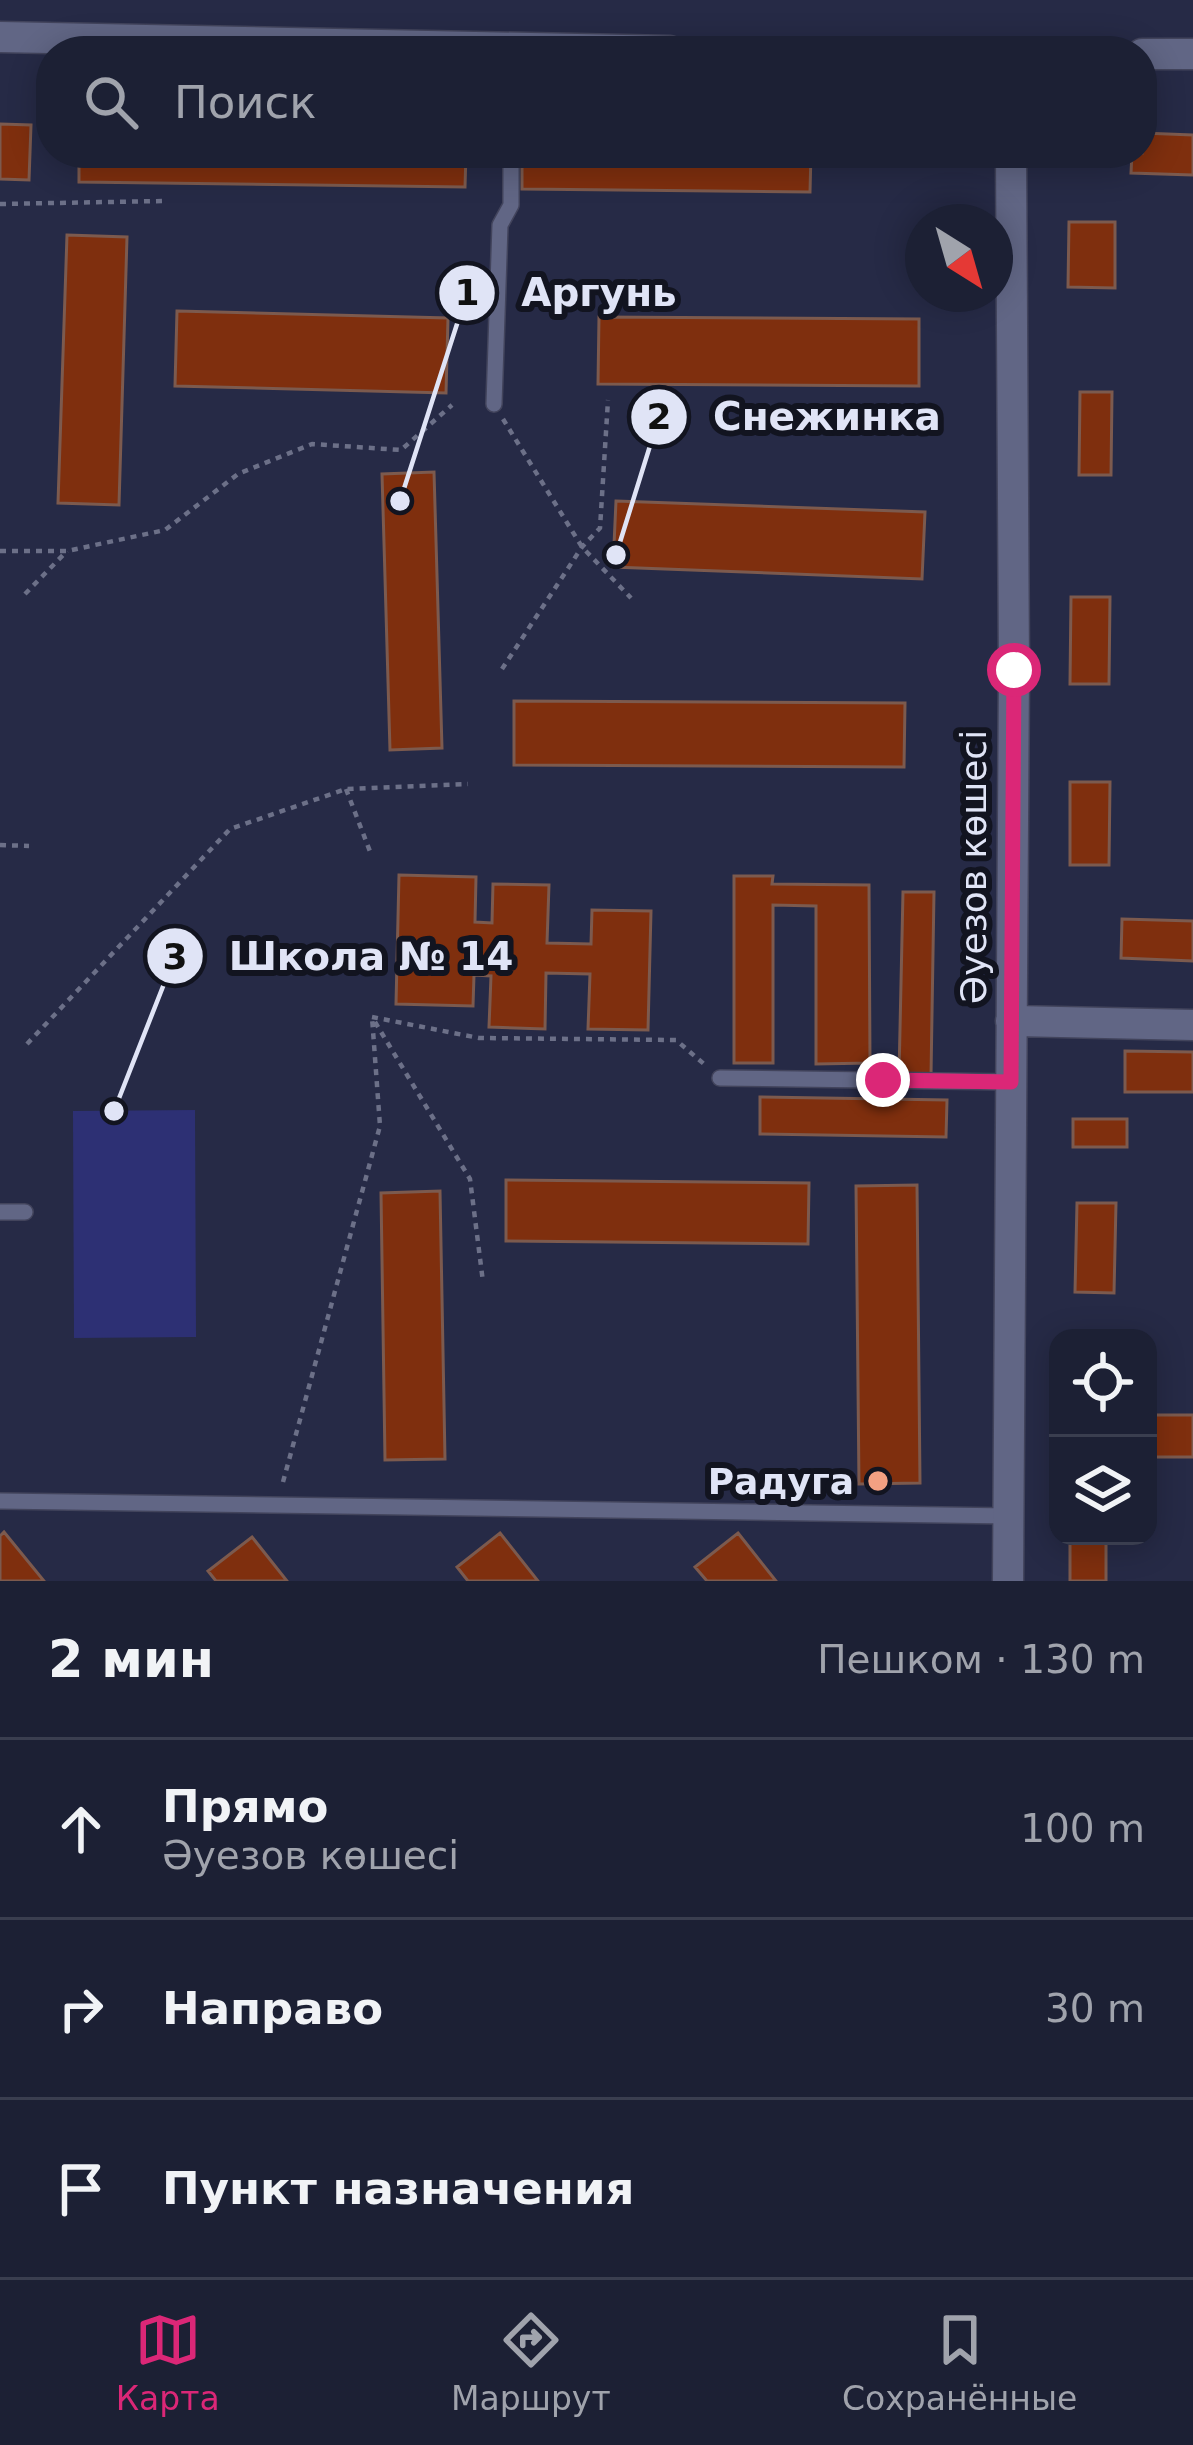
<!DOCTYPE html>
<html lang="ru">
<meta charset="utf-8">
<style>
:root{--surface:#1c2034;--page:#292d40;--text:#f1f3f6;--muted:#a0a3ac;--line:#3a3e4f;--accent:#db2777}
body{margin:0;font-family:"DejaVu Sans",sans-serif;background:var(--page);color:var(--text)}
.controls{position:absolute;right:36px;bottom:36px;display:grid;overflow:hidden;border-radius:24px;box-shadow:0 6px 30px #0003}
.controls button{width:108px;height:108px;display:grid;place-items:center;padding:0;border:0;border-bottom:3px solid var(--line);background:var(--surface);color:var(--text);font:60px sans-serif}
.compass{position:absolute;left:905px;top:204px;width:108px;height:108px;border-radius:50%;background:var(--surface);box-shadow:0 6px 30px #0003;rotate:143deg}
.stop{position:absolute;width:36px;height:36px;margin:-27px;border:9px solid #db2777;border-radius:50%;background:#fff}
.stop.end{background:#db2777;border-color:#fff;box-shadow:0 3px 12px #0008}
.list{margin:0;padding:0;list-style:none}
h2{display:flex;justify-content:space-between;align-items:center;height:156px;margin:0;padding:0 48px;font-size:51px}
h2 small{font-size:39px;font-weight:400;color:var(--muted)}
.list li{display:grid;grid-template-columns:78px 1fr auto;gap:36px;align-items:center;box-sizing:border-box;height:180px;padding:0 48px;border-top:3px solid var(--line)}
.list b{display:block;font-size:45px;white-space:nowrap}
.list p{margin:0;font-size:39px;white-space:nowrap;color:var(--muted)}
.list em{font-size:39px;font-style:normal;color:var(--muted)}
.icon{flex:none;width:66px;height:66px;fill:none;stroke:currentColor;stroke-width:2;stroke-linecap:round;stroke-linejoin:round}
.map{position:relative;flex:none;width:1193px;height:1581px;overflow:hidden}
.search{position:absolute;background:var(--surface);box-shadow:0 6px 30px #0003;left:36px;right:36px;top:36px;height:132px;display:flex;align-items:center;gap:30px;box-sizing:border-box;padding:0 42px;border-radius:48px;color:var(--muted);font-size:45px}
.sheet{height:696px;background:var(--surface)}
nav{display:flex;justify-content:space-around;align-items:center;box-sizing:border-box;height:168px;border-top:3px solid var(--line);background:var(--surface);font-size:33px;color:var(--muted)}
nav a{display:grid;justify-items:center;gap:6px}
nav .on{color:var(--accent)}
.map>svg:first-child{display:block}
.green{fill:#2d3074}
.building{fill:#7f2f0e;stroke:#7c5a4e;stroke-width:3}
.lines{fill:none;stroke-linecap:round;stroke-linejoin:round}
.lane-casing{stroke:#42445c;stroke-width:18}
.street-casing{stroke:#42445c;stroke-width:33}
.secondary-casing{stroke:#42445c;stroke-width:33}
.path{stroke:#6c7088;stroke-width:4.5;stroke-dasharray:6 6;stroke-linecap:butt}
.lane{stroke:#616685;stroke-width:15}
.street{stroke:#616685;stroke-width:30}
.secondary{stroke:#616685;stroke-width:30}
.route{stroke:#db2777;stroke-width:15}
.poi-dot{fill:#f3a082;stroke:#121420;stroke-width:4.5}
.labels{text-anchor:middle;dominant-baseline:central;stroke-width:12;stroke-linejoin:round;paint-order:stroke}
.street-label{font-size:36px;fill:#e0e4f6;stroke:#121420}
.poi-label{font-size:36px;font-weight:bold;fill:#e0e4f6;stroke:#121420;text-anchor:end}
.leader{fill:none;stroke:#e0e4f6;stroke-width:4.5}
.callout-dot{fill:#e0e4f6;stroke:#121420;stroke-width:4.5}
.mark-label{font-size:36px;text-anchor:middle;font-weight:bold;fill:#111}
.callout-label{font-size:39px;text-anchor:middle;font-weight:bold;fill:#e0e4f6;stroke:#121420;stroke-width:12;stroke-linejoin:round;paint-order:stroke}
</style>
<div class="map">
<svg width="1193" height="1581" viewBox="0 0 1193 1581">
<rect width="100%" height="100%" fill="#262a46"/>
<path class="green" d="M195,1110L196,1337L74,1338L73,1111Z"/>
<path class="building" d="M0,124L31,125L29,180L0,179Z
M1142,133L1193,135V175L1131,173L1132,153H1142Z
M79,153H466L465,187L79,182Z
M522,153H811L810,192L522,189Z
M1069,222H1115V288L1068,287Z
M67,235L127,237L119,505L58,503Z
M177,311L448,318L446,393L175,386Z
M599,317L919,319V386L598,384Z
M1080,392H1112L1111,475H1079Z
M434,472L442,748L390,750L382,474Z
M616,501L925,512L922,579L613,567Z
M1071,597H1110L1109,684H1070Z
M514,701L905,703L904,767L514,765Z
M1070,782H1110L1109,865H1070Z
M399,875L476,877L475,922L492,923L493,884L549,885L547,943L591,944L592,910L651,911L648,1030L588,1029L590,974L546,973L545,1029L489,1027L491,976L474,975L473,1006L396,1004Z
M734,876H773L772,884L869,885L870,1063L816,1064V906L773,905V1063H734Z
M903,892H934L931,1075H899Z
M1122,919L1193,921V961L1121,958Z
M1125,1051L1193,1052V1092H1125Z
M760,1097L947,1100L946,1137L760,1134Z
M1073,1119H1127V1147H1073Z
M506,1180L809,1183L808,1244L506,1241Z
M917,1185L920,1483L859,1484L856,1186Z
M440,1191L445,1459L385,1460L381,1193Z
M1077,1203H1116L1114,1293L1075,1292Z
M1148,1415H1193V1457H1148Z
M4,1532L44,1581H0V1536Z
M500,1533L538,1581H468L457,1567Z
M738,1533L776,1581H707L695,1567Z
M1070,1536H1106V1581H1070Z
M252,1537L287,1581H216L208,1571Z"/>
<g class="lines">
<defs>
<path id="lane" d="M494,404L500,225L511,205V153
M720,1078L1011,1082
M0,1212H25
M0,1501L1009,1516"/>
<path id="street" d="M1011,1021L1193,1025
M1008,1581L1014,670L1011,153"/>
<path id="secondary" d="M0,37L670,51
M1142,54H1193"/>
</defs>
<use href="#lane" class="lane-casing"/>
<use href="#street" class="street-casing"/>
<use href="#secondary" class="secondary-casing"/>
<path class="path" d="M0,204L163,201
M503,419L582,547L631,598
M0,551H67L165,530L238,474L312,444L401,450L452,405
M25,594L67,551
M502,669L582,547L600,528L608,400
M346,789L371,854
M0,845L29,846
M372,1017L479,1038L676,1040L704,1064
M375,1022L470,1179L483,1282
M27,1044L230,829L346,789L468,784
M283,1482L380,1126L372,1017"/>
<use href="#lane" class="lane"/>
<use href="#street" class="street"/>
<use href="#secondary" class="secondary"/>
</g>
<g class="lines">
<path class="route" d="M883,1080L1011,1082L1014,670"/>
</g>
<circle class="poi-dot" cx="878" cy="1481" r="12"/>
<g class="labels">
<g class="street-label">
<text transform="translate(973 867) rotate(-90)">Әуезов көшесі</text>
</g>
<g class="poi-label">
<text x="854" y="1481">Радуга</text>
</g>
</g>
<path class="leader" d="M400 501L467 293M616 555L659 417M114 1111L175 956"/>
<g class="callout-dot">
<circle cx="400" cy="501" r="12"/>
<circle cx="616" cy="555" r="12"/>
<circle cx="114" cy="1111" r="12"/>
<circle cx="467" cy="293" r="30"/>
<circle cx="659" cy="417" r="30"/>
<circle cx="175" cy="956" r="30"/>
</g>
<g class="mark-label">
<text x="467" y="305">1</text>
<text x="659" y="429">2</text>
<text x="175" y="969">3</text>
</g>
<g class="callout-label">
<text x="599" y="306">Аргунь</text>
<text x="827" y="430">Снежинка</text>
<text x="371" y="970">Школа № 14</text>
</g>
</svg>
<div class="controls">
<button><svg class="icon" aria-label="locate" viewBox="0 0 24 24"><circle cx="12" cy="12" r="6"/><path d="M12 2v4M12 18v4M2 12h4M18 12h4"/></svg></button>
<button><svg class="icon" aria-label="layers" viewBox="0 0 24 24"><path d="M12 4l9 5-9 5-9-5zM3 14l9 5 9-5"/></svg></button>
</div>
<svg class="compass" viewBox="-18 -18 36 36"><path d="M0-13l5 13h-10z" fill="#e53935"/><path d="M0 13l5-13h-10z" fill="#a0a3ac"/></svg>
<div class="stop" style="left:1014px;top:670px"></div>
<div class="stop end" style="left:883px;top:1080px"></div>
<div class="search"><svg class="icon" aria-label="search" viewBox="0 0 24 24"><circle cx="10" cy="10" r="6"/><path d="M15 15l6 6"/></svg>Поиск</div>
</div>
<section class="sheet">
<h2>2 мин<small>Пешком · 130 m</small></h2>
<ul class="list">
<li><svg class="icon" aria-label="ahead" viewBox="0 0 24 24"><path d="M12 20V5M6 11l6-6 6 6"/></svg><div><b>Прямо</b><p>Әуезов көшесі</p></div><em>100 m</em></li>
<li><svg class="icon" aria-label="right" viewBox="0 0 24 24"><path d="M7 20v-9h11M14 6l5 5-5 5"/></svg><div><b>Направо</b></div><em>30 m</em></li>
<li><svg class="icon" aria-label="arrive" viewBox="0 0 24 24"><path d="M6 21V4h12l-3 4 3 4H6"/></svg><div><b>Пункт назначения</b></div></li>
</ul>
</section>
<nav>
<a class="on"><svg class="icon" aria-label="map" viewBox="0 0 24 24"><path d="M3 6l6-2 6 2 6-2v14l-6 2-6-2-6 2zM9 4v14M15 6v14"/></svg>Карта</a>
<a><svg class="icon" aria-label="directions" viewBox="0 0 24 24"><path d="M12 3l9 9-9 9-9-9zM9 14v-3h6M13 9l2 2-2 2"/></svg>Маршрут</a>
<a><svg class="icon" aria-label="saved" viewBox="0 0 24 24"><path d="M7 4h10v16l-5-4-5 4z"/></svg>Сохранённые</a>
</nav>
